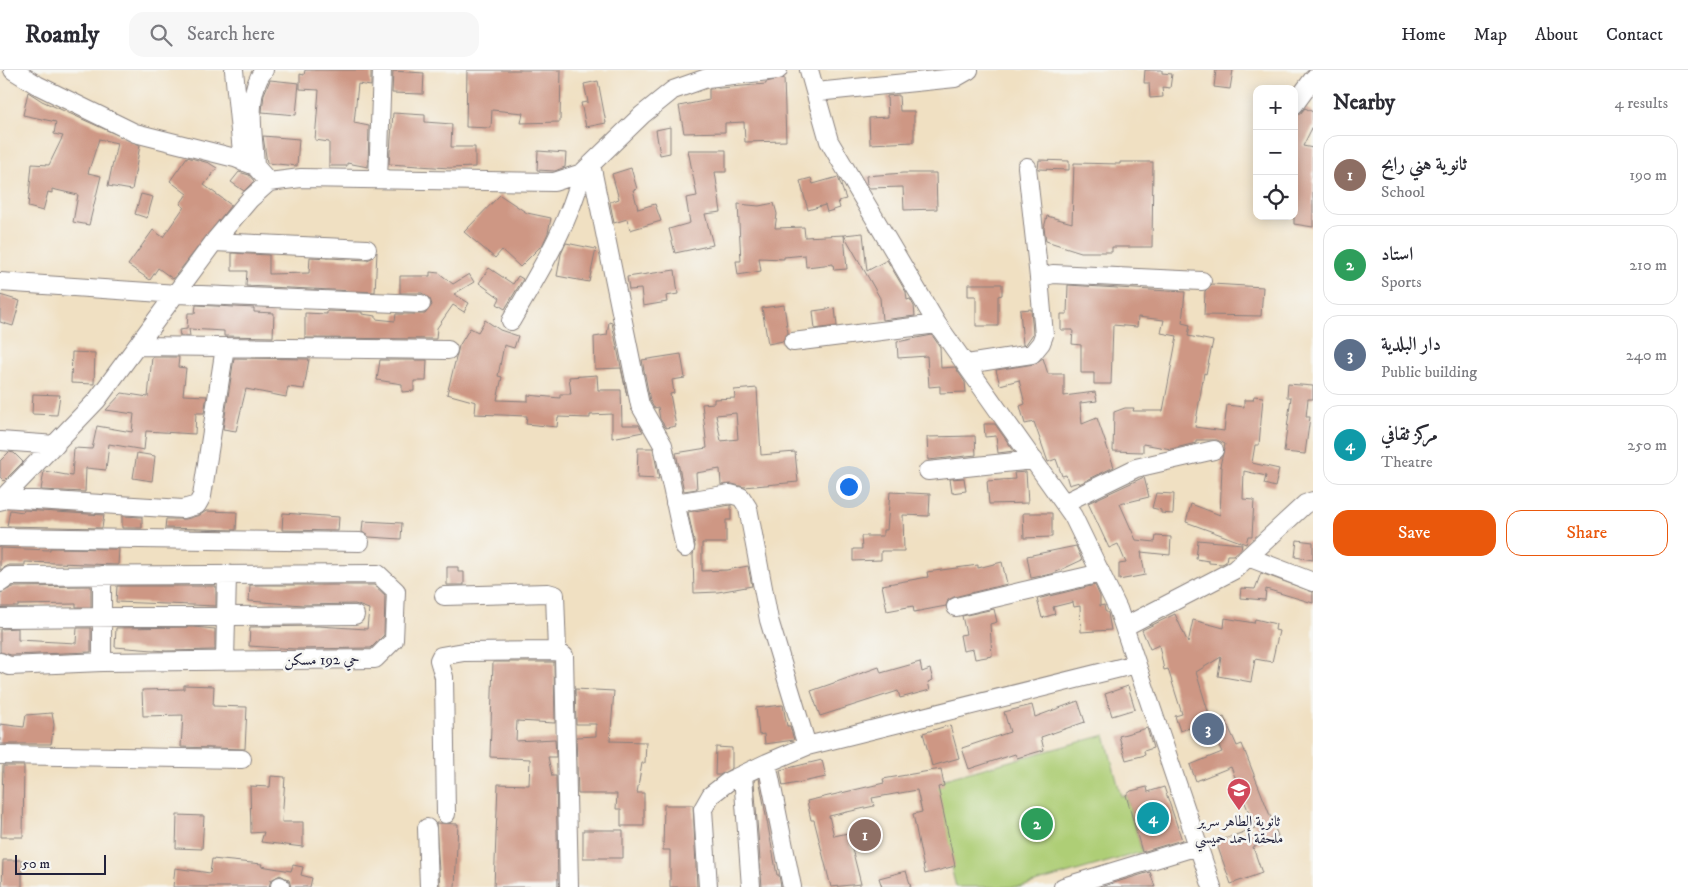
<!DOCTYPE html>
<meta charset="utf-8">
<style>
:root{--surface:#fff;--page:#f7f7f7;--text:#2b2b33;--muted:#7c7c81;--line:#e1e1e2;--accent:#ea580c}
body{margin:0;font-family:"IM FELL DW Pica",Amiri,serif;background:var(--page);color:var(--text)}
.controls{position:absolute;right:15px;top:15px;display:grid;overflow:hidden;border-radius:10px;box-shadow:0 2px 12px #0003}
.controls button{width:45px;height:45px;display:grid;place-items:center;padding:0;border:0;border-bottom:1px solid var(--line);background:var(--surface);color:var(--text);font:25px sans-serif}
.scale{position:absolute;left:15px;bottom:12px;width:91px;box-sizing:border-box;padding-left:5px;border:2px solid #22223b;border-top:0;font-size:14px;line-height:18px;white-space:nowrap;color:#22223b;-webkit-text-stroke:4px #f6f6f2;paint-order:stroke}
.you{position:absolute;left:848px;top:416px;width:18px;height:18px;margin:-12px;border:4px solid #fff;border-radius:50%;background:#1a73e8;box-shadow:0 0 0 8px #1a73e833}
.badge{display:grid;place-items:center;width:32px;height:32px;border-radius:50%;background:var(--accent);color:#fff;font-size:16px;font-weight:700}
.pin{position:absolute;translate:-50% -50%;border:2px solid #fff;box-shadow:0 1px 5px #0006}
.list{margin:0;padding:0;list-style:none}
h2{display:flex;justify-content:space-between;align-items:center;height:65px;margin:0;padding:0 20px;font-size:21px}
h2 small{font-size:16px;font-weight:400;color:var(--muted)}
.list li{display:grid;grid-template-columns:32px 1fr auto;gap:15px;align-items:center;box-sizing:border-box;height:80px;margin:0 10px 10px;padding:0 10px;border:1px solid var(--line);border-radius:15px}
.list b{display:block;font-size:19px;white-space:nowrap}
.list p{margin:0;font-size:16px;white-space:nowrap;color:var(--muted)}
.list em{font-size:16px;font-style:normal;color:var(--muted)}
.actions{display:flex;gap:10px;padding:15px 20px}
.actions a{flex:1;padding:11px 0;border:1px solid var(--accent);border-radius:15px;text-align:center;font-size:18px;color:var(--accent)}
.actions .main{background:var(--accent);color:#fff}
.icon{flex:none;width:28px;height:28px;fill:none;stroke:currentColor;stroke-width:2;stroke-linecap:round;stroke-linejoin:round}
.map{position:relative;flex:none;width:1313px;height:817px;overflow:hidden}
header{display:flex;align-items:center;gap:30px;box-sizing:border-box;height:70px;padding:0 25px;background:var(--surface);border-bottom:1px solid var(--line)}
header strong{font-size:24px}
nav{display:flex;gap:28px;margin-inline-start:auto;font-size:18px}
.search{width:350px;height:45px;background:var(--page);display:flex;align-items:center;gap:12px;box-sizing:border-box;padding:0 18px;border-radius:15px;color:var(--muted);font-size:19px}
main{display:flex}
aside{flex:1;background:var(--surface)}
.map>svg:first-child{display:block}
.green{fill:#aece76;stroke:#687858}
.building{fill:#ce9784;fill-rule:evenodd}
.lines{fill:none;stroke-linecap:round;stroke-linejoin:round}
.minor-casing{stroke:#89817e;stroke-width:20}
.minor{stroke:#fff;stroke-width:18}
.labels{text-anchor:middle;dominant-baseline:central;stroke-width:5;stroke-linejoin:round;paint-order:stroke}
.street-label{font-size:15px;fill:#22223b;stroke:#f6f6f2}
.poi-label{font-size:15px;fill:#22223b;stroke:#f6f6f2}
</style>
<header>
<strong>Roamly</strong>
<div class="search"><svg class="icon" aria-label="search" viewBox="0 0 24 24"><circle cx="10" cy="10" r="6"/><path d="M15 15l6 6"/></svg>Search here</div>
<nav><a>Home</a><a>Map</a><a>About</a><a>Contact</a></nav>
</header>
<main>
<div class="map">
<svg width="1313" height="817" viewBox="0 0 1313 817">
<rect width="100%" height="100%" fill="#f6f6f2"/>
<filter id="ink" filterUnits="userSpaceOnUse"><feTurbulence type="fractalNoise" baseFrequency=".02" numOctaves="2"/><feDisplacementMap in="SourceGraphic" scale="10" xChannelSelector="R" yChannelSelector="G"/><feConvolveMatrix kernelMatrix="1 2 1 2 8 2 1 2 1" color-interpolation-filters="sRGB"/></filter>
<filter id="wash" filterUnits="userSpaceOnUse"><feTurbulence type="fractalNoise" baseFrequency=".0096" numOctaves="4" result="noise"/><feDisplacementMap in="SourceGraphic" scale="20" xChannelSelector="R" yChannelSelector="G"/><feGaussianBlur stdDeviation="1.12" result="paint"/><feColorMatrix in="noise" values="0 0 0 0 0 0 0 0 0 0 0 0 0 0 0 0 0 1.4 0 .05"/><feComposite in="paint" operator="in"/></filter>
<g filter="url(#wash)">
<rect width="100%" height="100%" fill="#f0e0c2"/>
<path class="green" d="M1105,665L1121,726L1126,725L1142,782L1021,817H956L930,713Z"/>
<g id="blocks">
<path class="building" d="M305,0H371V16L358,14L354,53L369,56L368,97L347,93V96H329V72L315,70L319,20L300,19V4L304,5Z
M467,0H561L560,52L521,53L523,43L492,40L491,58L466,57Z
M1145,0H1162V3L1172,4L1170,18L1162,17L1163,27L1150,28L1149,13H1144Z
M1216,0H1233L1230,19L1214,17Z
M393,1L424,3L423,24L392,23Z
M784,8L786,71L745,72L744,52L725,53V62L684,63L679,36L709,30V19L766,14V12Z
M270,10L299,13L296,45L262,42L264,24Z
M598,11L606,53L586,57L581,33L588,32L584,14Z
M28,22L42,31L140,75L132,120L108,116L117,73L99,69L88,103L101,106L89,155L73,152L78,125L52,119V123L48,122L43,141L28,137L32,94L49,95L63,66L54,64L56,52L23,45Z
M899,25L900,41H914V72L870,74L869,48L888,47L887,26Z
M1305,38L1313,42V56L1303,76L1313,78V157L1294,154V45L1300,44Z
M393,43L425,45V52L452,54L451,77H475V97L449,98L389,94Z
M670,57V83L660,85L656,60Z
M263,66L299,69L297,96L267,93Z
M688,80H726V102H715L721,142L705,144L713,175L675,183L669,159L690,153L686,128L697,126Z
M538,81L566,83L565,97L555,101L537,100Z
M187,87L209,93L217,98L204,115L231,135L173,209L158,198L150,210L128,195L153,160L163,167L184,137L180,134L187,124L170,111Z
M1039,90L1069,91V100L1038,99Z
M1120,92H1153L1152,177H1112V182H1081L1046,171L1044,158L1047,146L1072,153L1074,93L1120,94Z
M631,98L637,119L633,120L638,139L655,134L661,151L630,160L627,149L614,153L610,132L619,129L612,104Z
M239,102L249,105L254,111L244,121L231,112Z
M903,103H936L937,139L904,140L903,117L869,118L867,114L866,106Z
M838,107L846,129L838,131L840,138L827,142L825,135L808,140L800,111L811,108L813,114Z
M141,124L153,127L147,148L135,144Z
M500,125L527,143L551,148L548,163L543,174L520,197L502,180L495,188L464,162Z
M774,133L777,144L775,158L804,157L805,167L844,165L847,199L834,200L833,194L806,197L805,185L784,187V189L759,188L761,201L738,205L736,191H741L738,134L759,136Z
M863,163L867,201L887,190L906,222L907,230L910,229L914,236L915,246L882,250L880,228L844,165Z
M566,173L596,179L589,212L557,206L561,184Z
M377,182L375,222L246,216L247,201H232V183L269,185V204L309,203L310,187L367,190L372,188Z
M489,198L513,214L518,206L523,209L505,239L497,234L500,228L479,213Z
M675,200L678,224L666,226L667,232L643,236L641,219L629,220L627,207Z
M430,202L439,203L453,214L469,204L474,212L454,224L469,233L464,242L453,235L437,258L436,269L305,268V243L327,244V241L362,242V244L376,246V249L395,251L396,244H425L432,235L430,229L422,223H400V206H430Z
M968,214H1002V225L998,226V256H976V226H968Z
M1212,214L1263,217L1261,246L1204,245L1205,221Z
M1068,215L1185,222L1182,253L1190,255L1188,266L1213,271L1206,304L1204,303L1195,357L1224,361L1227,335L1244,337V330H1253L1254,326L1263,327L1259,375H1255L1252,393L1279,399L1275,417L1264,414L1266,406L1244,401L1243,429L1254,430L1252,466H1248L1246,474L1186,452L1191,434L1220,445L1222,397L1220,396L1225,374L1217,370H1196V373L1171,379L1143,374V382L1113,381L1114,342L1125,338H1134L1133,341H1163L1177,266L1161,263L1164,250L1138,247L1137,257L1113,255L1111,314H1094V303H1081V275L1072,274L1073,260H1061V244H1067Z
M0,225L20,231L13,256L0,252Z
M196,235L254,238V242L274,243L273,267L224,266V261L189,259L190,266H180L179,260L187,259L188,243H195Z
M784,235L788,263L783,271L768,274L762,238Z
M835,238L837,256L815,259L813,241Z
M1031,239L1033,264L1026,274L1023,275L1020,240Z
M485,250L500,260L518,266L514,278L504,275L498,306L502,307L497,330L528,331V325L560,328V324H571L569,307L597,305L598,320H621L622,355H639L643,362L612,368V344L590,345V348L558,347L557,357L526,354L527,346L475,344L476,332L447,324L459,276L470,258L478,262Z
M609,252L612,253L627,326L621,298L595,299L594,267L607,265Z
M932,265L940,277L941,298L955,297L965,312L966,322L940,323V316L929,317L927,286L898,288L897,272Z
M72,282L95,283L94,314L71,313Z
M681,284L685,308L672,310L674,323L670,324L676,356L666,358L660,349L658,337L654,338L650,331L642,290Z
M152,287H179L178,297L186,298L183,325L207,326L204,343H196L195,364L146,361L144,380L109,374L106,400L86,398L85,422L41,420L44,401L72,406L74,378L92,379L97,356L132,362L134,344L106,340L122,323L148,327Z
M234,288L309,289L304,319L288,317L286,327L246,319L236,361L223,359Z
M1043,288L1048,304H1064V326L1095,322L1097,331L1080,333L1082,354L1097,348L1114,397L1079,414V412L1069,415L1066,405L1062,406L1056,389L1048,392L1034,352L1025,354L1020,336L1025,334L1019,310L1000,315L996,300L1034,294Z
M380,290H427L426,311H414V321L402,322V314L377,310Z
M1288,314L1313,316V329H1308L1306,347H1310L1305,384L1284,382L1291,327H1287Z
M757,318L761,385L795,382L798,412L744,417L732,414L721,415L720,399L696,403L697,419L684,421L676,383L707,378L702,334L714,333V329L735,328L734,320ZM736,343L738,369L721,371L716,345Z
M33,324L60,325L57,345L32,344Z
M984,354H995L1014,381L998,383L996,366L985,367Z
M975,366L976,385L928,390L927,367Z
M638,378H653L659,409L637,408Z
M9,382L14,383L23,392L4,411L0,407V391Z
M137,383L155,386L152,411L133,408Z
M1026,402L1028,433L989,434L987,411L1015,409L1014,403Z
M1144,407L1149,427L1120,434L1136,470L1155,472L1156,466L1171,467L1170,485L1141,482L1145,505L1119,510V494L1126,493L1118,474L1109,478L1088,433Z
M964,408L966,421L952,423L950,409Z
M890,422L930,424L929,446L903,445L904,481H881V490L853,491V479H862L861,466H883V460H887Z
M1156,423L1174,424L1173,444L1161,443V440L1152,438Z
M731,435V450H726V473H702V501L727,500L748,496L752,516L718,522L694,523L693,485L695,476L688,442Z
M10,440L23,442L24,440L104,445L102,458L7,456Z
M206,441L237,442L236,460L165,458L166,449H186L200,445Z
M283,443L339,447L338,461L282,460Z
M1023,443H1052V467L1024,468Z
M122,446L142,447V458H122Z
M363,451L402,453L401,469L369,467L362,462Z
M1198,470L1242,474L1241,479L1234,485H1227L1226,492L1222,494L1209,493V491L1196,489Z
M1297,470L1313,472V490L1295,487Z
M1076,476L1082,490L1052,504L1031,508L1027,486Z
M0,478L50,480V478L119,479L118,495L25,492V495H9L0,500Z
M1002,492L1007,514L954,527L948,530L946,536L914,542L913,536L887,541L882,515L928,507L927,502L978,495V498Z
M447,497H458V502H464V515H447Z
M1261,503L1313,522V533L1266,519L1265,530L1240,528L1241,518L1255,519Z
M250,515H374L385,525L384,565L371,578L296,579L249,576L250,557L318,556L367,559L369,539L355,534L303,535L249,531Z
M1095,515L1100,526V536L1104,535L1105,541L1108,543L1111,560L1081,562L1080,536L1074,537L1073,532L1053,537L1055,544L1042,548L1037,529Z
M91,516V537H76V534L18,535V537H0V523L13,517Z
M117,516H216V536L116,532Z
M994,539L997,552L990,554L992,586L975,589L973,579L963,581L960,565L966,564L962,546Z
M1175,544L1188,573L1193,550L1224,558L1225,548L1254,553L1255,549L1276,554L1275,560L1279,561L1272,592L1255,589L1251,612L1218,606L1221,587L1196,602L1211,651L1180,661L1175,646L1182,644L1168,599L1164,600L1159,575L1150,579L1142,560Z
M193,557L215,559V580L166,581L115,577L116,558Z
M18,558V570L76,573L77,558H91V582L11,585L0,582V559Z
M493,592H554L555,653L517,651L516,671L555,669L556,687H548L552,706H556L558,817H494L498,714L529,715L530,689L490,687Z
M920,592L922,602L930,599L933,610L928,612L930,620L900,628L898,621L820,646L811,621L879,597L881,603Z
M184,615L214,616L213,636L247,637L245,679L181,677L183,645L143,646L142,620L184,619Z
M1128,616L1135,639L1112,646L1105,624Z
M575,619L614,621L610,671L646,672L645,693H642L637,723H644V756H621V739H616L617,724H578L576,667L596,666V654H576Z
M1078,631L1085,652L1041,667L1044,680L1017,688L1015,684L969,699L962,678L1010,662L1004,642L1032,635L1035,647Z
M783,635L787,656H790L794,670L765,674L764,664L759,665L756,638Z
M52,643L54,655L51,674H0V654L24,657L26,645Z
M1224,647L1237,676L1242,674L1278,766L1253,777L1262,803L1231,814L1216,772L1255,758L1231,697L1196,711L1190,695L1222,682L1209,655Z
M950,655L959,688L932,696L923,663Z
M1147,658L1153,678L1144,681L1145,685L1126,690L1119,666Z
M716,677L732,678V698L720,705H715Z
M822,690L826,707L783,716L780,700Z
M3,696H24L23,767H1Z
M941,699L944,716L938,717L955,796L925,804L913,744L922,742L917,720L872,728L874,736L829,746L834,766L848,763L861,814L831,817L814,750H811L807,731L884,713L883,709Z
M271,706L285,707L282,752H303V777L261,772L264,762L251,763L250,716L270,717Z
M759,708L777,805H779L781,817H762L754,711Z
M1147,717L1148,722L1164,717L1182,770L1142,782L1126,725L1131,721Z
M664,735H693L697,817H670V780H663Z
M177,745L204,746L202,779L176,778Z
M436,753L458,754L455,817H440Z
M583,760H623V788H583Z
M212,789L262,794L261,796L291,801L293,795L303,797L301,805L312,808L310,817H291L289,810L280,805L271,810L269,817H173L175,798L210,803Z
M3,790H22V817H2Z
M906,801L911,817H882L879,808Z
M1150,802L1155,817H1100Z"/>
</g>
</g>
<g filter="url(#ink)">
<use href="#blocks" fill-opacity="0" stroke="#89817e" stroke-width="1"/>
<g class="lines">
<defs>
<path id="minor" d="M13,0L37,15L135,63L235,88L255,96L269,112
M234,0L243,92
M809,0L829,71L937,254L1073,446L1118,539L1212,817
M816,22L955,8L969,0
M1294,35L1313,9
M591,94L640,335L663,375L685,478
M255,96C254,65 244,26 264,0
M1027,97L1039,208
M378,109L382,0
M214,172L367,179
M0,212L177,224L421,234
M511,251C538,204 569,155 582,103
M793,272L937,254
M138,276L448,280
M967,294L1032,284L1041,273L1044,265L1039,208L1053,204L1202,211
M0,371L56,375
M928,401L1034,390
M3,428L183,439L197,435L202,426L225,277
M0,431L97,330L216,169L250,129L269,112L301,108L554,112L582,103L642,45L673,20L707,8L778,0
M675,433L730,424L741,427L748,438L769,550L807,676
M1064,433L1136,398L1214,380
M0,467L360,472
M1248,487L1313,512
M0,513L10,506L378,504L396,521L394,570L375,589L102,592L9,596L0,592
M444,526L548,523L555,525L557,581
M956,537L1101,503
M0,548L355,545
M1124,557L1234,500L1305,434L1313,431
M225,591L227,504
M102,592V505
M0,685L242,689
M743,705L751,817
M446,744L444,607L439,590L441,586L464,582L557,581L564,586L569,817
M427,758L429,817
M280,817V816
M708,817L703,739L711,725L729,711L767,693
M792,817L767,693L807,676L1136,594
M1063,817L1198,776"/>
</defs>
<use href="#minor" class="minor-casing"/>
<use href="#minor" class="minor"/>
</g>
</g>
<defs>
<symbol id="school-pin" viewBox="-11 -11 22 30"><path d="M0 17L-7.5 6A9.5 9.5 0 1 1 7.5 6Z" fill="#d1495b" stroke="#f6f6f2"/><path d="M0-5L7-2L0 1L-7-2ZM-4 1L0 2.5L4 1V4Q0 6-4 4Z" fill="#fff"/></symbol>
</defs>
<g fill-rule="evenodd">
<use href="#school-pin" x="1225" y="706" width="28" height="38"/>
</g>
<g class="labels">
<g class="street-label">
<text transform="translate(322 590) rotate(-1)">حي 192 مسكن</text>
</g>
<g class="poi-label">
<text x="1239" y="751">ثانوية الطاهر سرير<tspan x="1239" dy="17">ملحقة أحمد حميسي</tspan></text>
</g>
</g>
</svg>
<div class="controls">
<button>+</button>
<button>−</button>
<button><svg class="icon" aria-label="locate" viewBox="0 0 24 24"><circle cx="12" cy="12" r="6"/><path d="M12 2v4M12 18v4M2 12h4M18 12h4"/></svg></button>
</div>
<div class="scale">50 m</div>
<div class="you"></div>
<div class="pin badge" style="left:865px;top:765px;background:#8d6e63">1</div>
<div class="pin badge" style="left:1037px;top:754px;background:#2e9e5b">2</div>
<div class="pin badge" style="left:1208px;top:659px;background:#5c6f8a">3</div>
<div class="pin badge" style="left:1153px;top:748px;background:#0f9aa8">4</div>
</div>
<aside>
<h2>Nearby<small>4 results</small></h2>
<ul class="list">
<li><span class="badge" style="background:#8d6e63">1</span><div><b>ثانوية هني رابح</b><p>School</p></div><em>190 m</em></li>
<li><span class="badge" style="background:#2e9e5b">2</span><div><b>استاد</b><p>Sports</p></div><em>210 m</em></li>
<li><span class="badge" style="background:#5c6f8a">3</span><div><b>دار البلدية</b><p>Public building</p></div><em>240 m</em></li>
<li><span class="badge" style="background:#0f9aa8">4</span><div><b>مركز ثقافي</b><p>Theatre</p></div><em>250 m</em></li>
</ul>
<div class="actions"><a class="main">Save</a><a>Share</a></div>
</aside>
</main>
